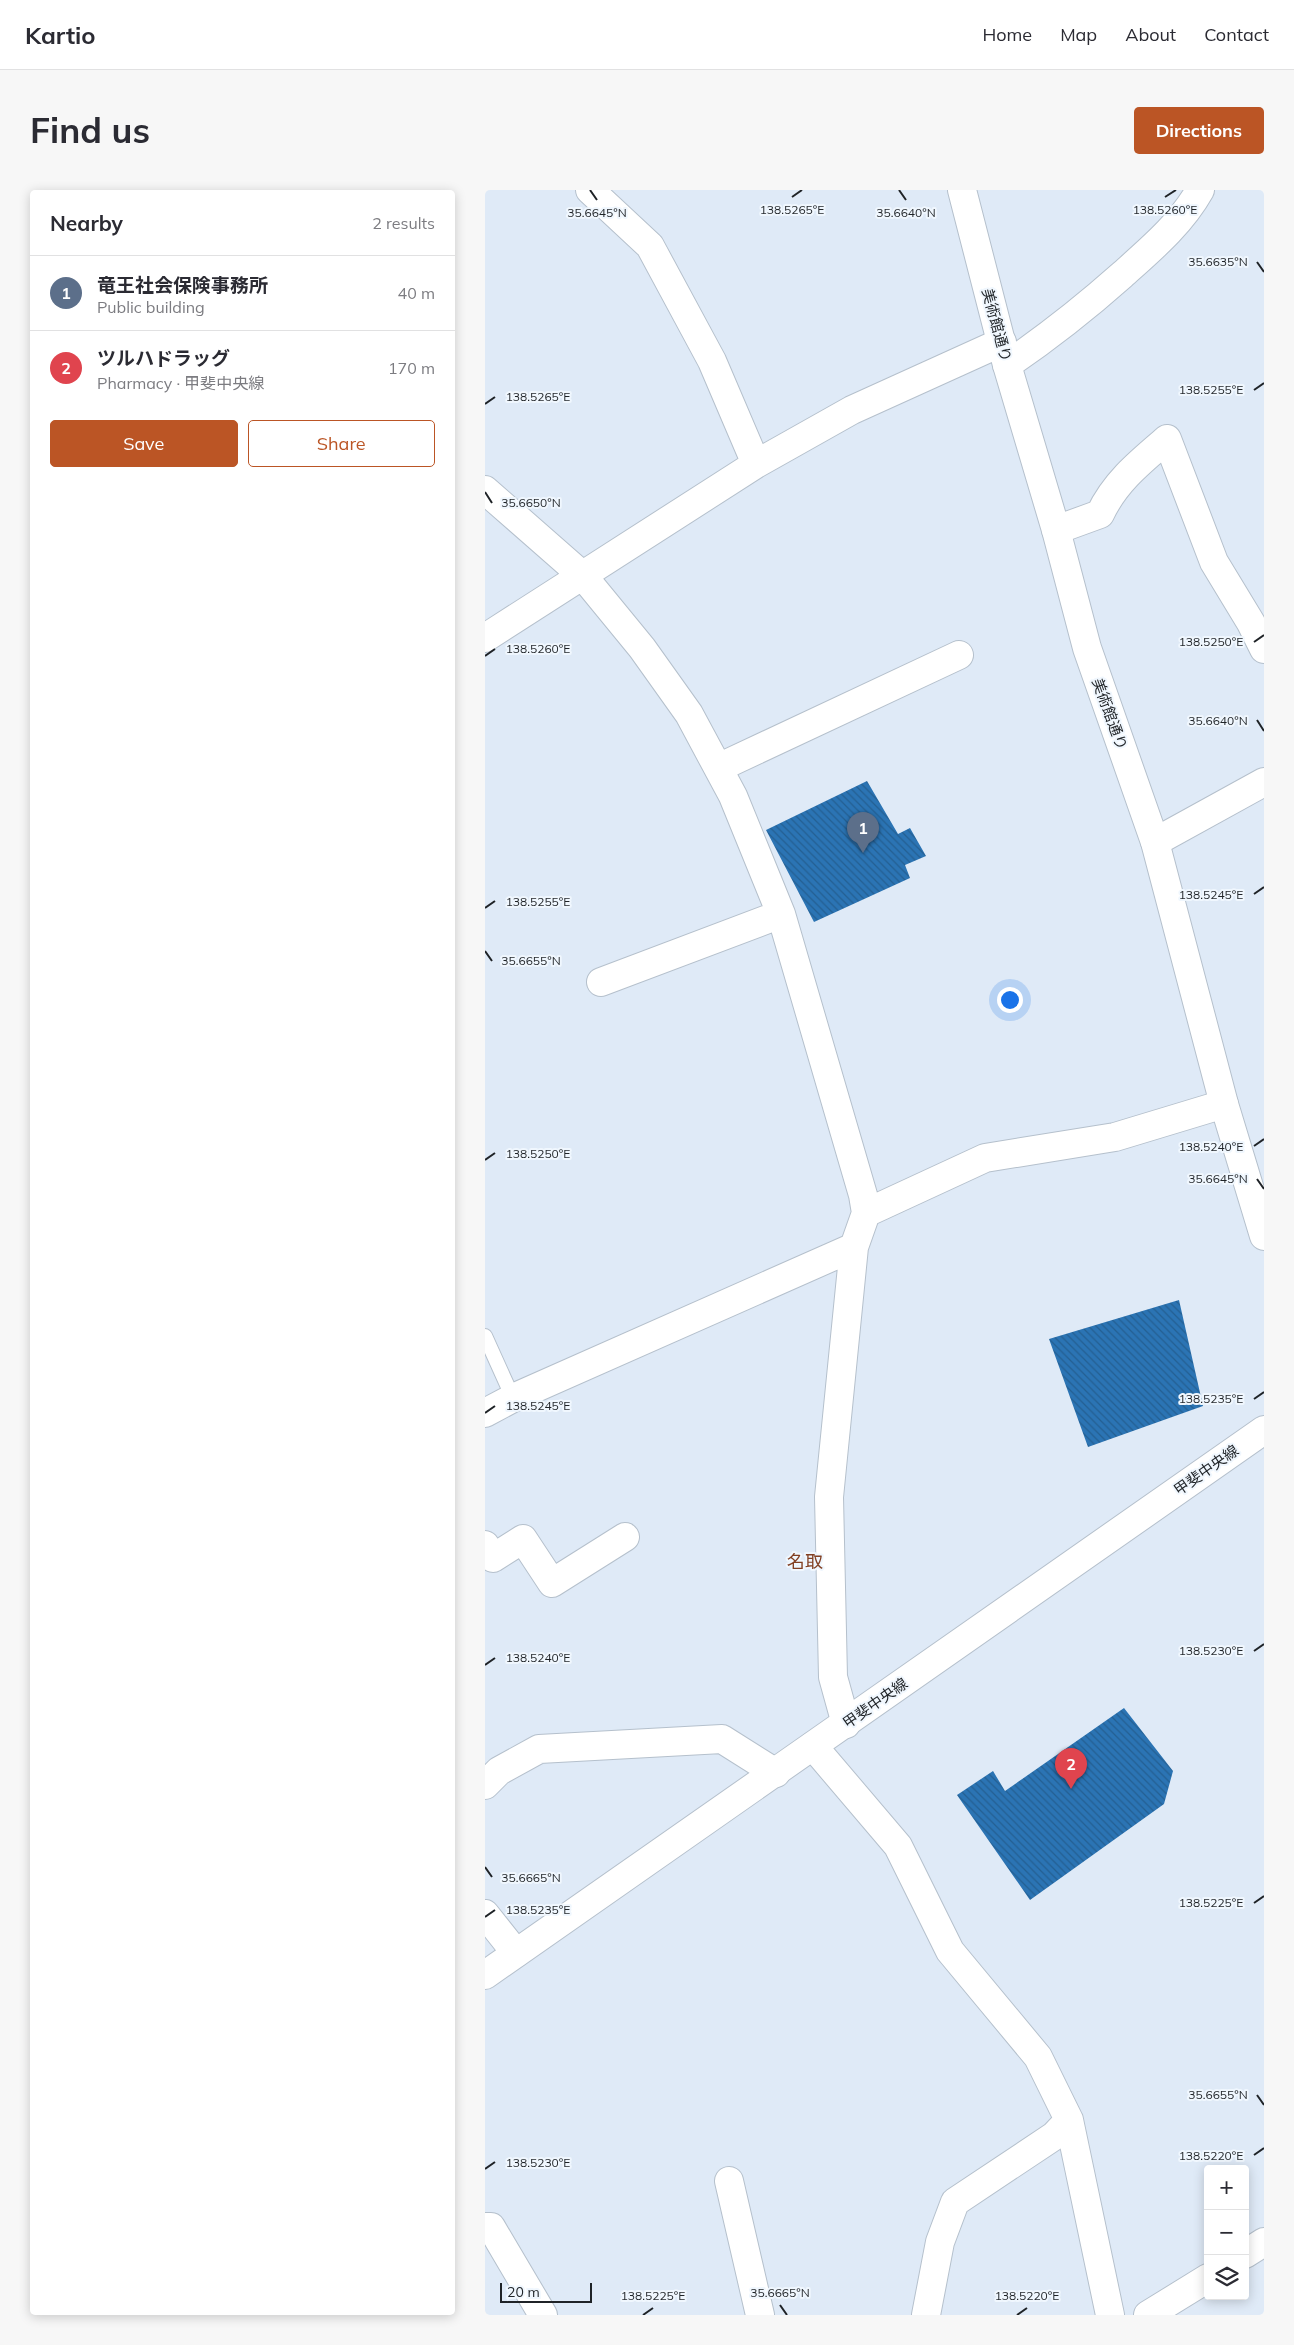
<!DOCTYPE html>
<meta charset="utf-8">
<style>
:root{--surface:#fff;--page:#f7f7f7;--text:#2b2b33;--muted:#7c7c81;--line:#e1e1e2;--accent:#bb5525}
body{margin:0;font-family:Mulish,"Noto Sans JP",sans-serif;background:var(--page);color:var(--text)}
.controls{position:absolute;right:15px;bottom:15px;display:grid;overflow:hidden;border-radius:5px;box-shadow:0 2px 12px #0003}
.controls button{width:45px;height:45px;display:grid;place-items:center;padding:0;border:0;border-bottom:1px solid var(--line);background:var(--surface);color:var(--text);font:25px sans-serif}
.scale{position:absolute;left:15px;bottom:12px;width:92px;box-sizing:border-box;padding-left:5px;border:2px solid #1f2327;border-top:0;font-size:14px;line-height:18px;white-space:nowrap;color:#1f2327;-webkit-text-stroke:4px #f0f7fe;paint-order:stroke}
.you{position:absolute;left:524px;top:809px;width:18px;height:18px;margin:-12px;border:4px solid #fff;border-radius:50%;background:#1a73e8;box-shadow:0 0 0 8px #1a73e833}
.badge{display:grid;place-items:center;width:32px;height:32px;border-radius:50%;background:var(--accent);color:#fff;font-size:16px;font-weight:700}
.pin{position:absolute;translate:-50% -41px;filter:drop-shadow(0 1px 2px #0008)}
.pin::after{content:'';position:absolute;top:26px;width:18px;height:15px;background:inherit;clip-path:polygon(0 0,100% 0,50% 100%)}
.list{margin:0;padding:0;list-style:none}
h2{display:flex;justify-content:space-between;align-items:center;height:65px;margin:0;padding:0 20px;font-size:21px}
h2 small{font-size:16px;font-weight:400;color:var(--muted)}
.list li{display:grid;grid-template-columns:32px 1fr auto;gap:15px;align-items:center;box-sizing:border-box;height:75px;padding:0 20px;border-top:1px solid var(--line)}
.list b{display:block;font-size:19px;white-space:nowrap}
.list p{margin:0;font-size:16px;white-space:nowrap;color:var(--muted)}
.list em{font-size:16px;font-style:normal;color:var(--muted)}
.actions{display:flex;gap:10px;padding:15px 20px}
.actions a{flex:1;padding:11px 0;border:1px solid var(--accent);border-radius:5px;text-align:center;font-size:18px;color:var(--accent)}
.actions .main{background:var(--accent);color:#fff}
.icon{flex:none;width:28px;height:28px;fill:none;stroke:currentColor;stroke-width:2;stroke-linecap:round;stroke-linejoin:round}
.map{position:relative;flex:none;width:779px;height:2125px;overflow:hidden;border-radius:5px}
header{display:flex;align-items:center;gap:30px;box-sizing:border-box;height:70px;padding:0 25px;background:var(--surface);border-bottom:1px solid var(--line)}
header strong{font-size:24px}
nav{display:flex;gap:28px;margin-inline-start:auto;font-size:18px}
.intro{display:flex;align-items:center;justify-content:space-between;box-sizing:border-box;height:120px;padding:0 30px}
h1{margin:0;font-size:35px}
.button{padding:12px 22px;border-radius:5px;background:var(--accent);color:#fff;font-size:18px;font-weight:700}
main{display:flex;gap:30px;padding:0 30px}
aside{flex:1;background:var(--surface);border-radius:5px;box-shadow:0 2px 12px #0003}
.map>svg:first-child{display:block}
.building{fill:url(#building-back-hatch)}
.lines{fill:none;stroke-linecap:round;stroke-linejoin:round}
.service-casing{stroke:#b5c0cc;stroke-width:16}
.minor-casing{stroke:#b5c0cc;stroke-width:30}
.primary-casing{stroke:#b5c0cc;stroke-width:30}
.trunk-casing{stroke:#b5c0cc;stroke-width:30}
.service{stroke:#fff;stroke-width:14}
.minor{stroke:#fff;stroke-width:28}
.primary{stroke:#fff;stroke-width:28}
.trunk{stroke:#fff;stroke-width:28}
.ticks{fill:none;stroke:#1f2327;stroke-width:2}
.labels{text-anchor:middle;dominant-baseline:central;stroke-width:4;stroke-linejoin:round;paint-order:stroke}
.street-label{font-size:15px;fill:#1f2327;stroke:#f0f7fe}
.quarter-label{font-size:18px;fill:#824023;stroke:#f0f7fe}
.ticks-label{font-size:12px;text-anchor:middle;fill:#1f2327;stroke:#f0f7fe;stroke-width:4;stroke-linejoin:round;paint-order:stroke}
</style>
<header>
<strong>Kartio</strong>
<nav><a>Home</a><a>Map</a><a>About</a><a>Contact</a></nav>
</header>
<div class="intro"><h1>Find us</h1><a class="button">Directions</a></div>
<main>
<aside>
<h2>Nearby<small>2 results</small></h2>
<ul class="list">
<li><span class="badge" style="background:#5c6f8a">1</span><div><b>竜王社会保険事務所</b><p>Public building</p></div><em>40 m</em></li>
<li><span class="badge" style="background:#e0444e">2</span><div><b>ツルハドラッグ</b><p>Pharmacy · 甲斐中央線</p></div><em>170 m</em></li>
</ul>
<div class="actions"><a class="main">Save</a><a>Share</a></div>
</aside>
<div class="map">
<svg width="779" height="2125" viewBox="0 0 779 2125">
<defs>
<pattern id="building-back-hatch" width="6" height="6" patternUnits="userSpaceOnUse" patternTransform="scale(1.25)"><rect width="6" height="6" fill="#2b74b4"/><path d="M-1 5l2 2M0 0l6 6M5-1l2 2" fill="none" stroke="#245f92"/></pattern>
</defs>
<rect width="100%" height="100%" fill="#dfeaf7"/>
<path class="building" d="M382,591L413,644L425,638L441,666L420,675L425,688L329,732L281,640Z
M694,1110L718,1216L603,1257L564,1149Z
M639,1518L688,1581L679,1614L545,1710L472,1605L508,1581L520,1601Z"/>
<g class="lines">
<defs>
<path id="service" d="M0,1146L28,1208"/>
<path id="minor" d="M105,0L165,56L227,171L271,274
M522,175C563,147 601,117 637,85C666,59 696,34 715,0
M0,300L98,386L157,458L204,524L248,606L296,724L378,1005L381,1023L369,1057L344,1307L348,1487L361,1534
M571,340L615,324C630,292 655,272 682,249L729,372L766,433L779,459
M0,448L271,274L367,220L517,152
M233,578L474,465
M670,652L779,592
M116,792L296,724
M381,1023L500,968L630,947L739,914
M0,1223L28,1208L369,1057
M0,1355L8,1368L38,1349L67,1393L140,1347
M328,1556L413,1656L465,1761L553,1867L584,1930L625,2125
M0,1595L14,1581L54,1559L237,1549L291,1583
M0,1724L31,1763
M244,1991L275,2125
M0,2037H6L58,2125
M760,2064L779,2052
M441,2125L455,2052L470,2012L569,1946L584,1930
M663,2125L723,2088"/>
<path id="primary" d="M0,1785L779,1240"/>
<path id="trunk" d="M477,0L522,175L571,340L602,458L670,652L739,914L779,1046"/>
</defs>
<use href="#service" class="service-casing"/>
<use href="#minor" class="minor-casing"/>
<use href="#primary" class="primary-casing"/>
<use href="#trunk" class="trunk-casing"/>
<use href="#service" class="service"/>
<use href="#minor" class="minor"/>
<use href="#primary" class="primary"/>
<use href="#trunk" class="trunk"/>
</g>
<path class="ticks" d="M105,0L112,10M414,0L421,10M307,7L317,0M680,7L691,0M772,72L779,82M769,200L779,193M0,214L10,207M0,302L7,313M769,452L779,445M0,466L10,459M772,530L779,541M769,704L779,697M0,718L10,711M0,761L7,771M769,956L779,949M0,970L10,963M772,989L779,999M769,1209L779,1202M0,1223L10,1216M769,1461L779,1454M0,1475L10,1468M0,1677L7,1687M769,1713L779,1706M0,1727L10,1720M772,1905L779,1915M769,1965L779,1958M0,1979L10,1972M295,2115L302,2125M158,2125L168,2118M532,2125L542,2118"/>
<g class="labels">
<g class="street-label">
<text transform="translate(512 135) rotate(75)">美術館通り</text>
<text transform="translate(625 524) rotate(70)">美術館通り</text>
<text transform="translate(721 1280) rotate(-35)">甲斐中央線</text>
<text transform="translate(390 1513) rotate(-35)">甲斐中央線</text>
</g>
<g class="quarter-label">
<text x="320" y="1371">名取</text>
</g>
</g>
<g class="ticks-label">
<text x="307" y="24">138.5265°E</text>
<text x="680" y="24">138.5260°E</text>
<text x="112" y="27">35.6645°N</text>
<text x="421" y="27">35.6640°N</text>
<text x="733" y="76">35.6635°N</text>
<text x="726" y="204">138.5255°E</text>
<text x="53" y="211">138.5265°E</text>
<text x="46" y="317">35.6650°N</text>
<text x="726" y="456">138.5250°E</text>
<text x="53" y="463">138.5260°E</text>
<text x="733" y="535">35.6640°N</text>
<text x="726" y="709">138.5245°E</text>
<text x="53" y="716">138.5255°E</text>
<text x="46" y="775">35.6655°N</text>
<text x="726" y="961">138.5240°E</text>
<text x="53" y="968">138.5250°E</text>
<text x="733" y="993">35.6645°N</text>
<text x="726" y="1213">138.5235°E</text>
<text x="53" y="1220">138.5245°E</text>
<text x="726" y="1465">138.5230°E</text>
<text x="53" y="1472">138.5240°E</text>
<text x="46" y="1692">35.6665°N</text>
<text x="726" y="1717">138.5225°E</text>
<text x="53" y="1724">138.5235°E</text>
<text x="733" y="1909">35.6655°N</text>
<text x="726" y="1970">138.5220°E</text>
<text x="53" y="1977">138.5230°E</text>
<text x="295" y="2107">35.6665°N</text>
<text x="168" y="2110">138.5225°E</text>
<text x="542" y="2110">138.5220°E</text>
</g>
</svg>
<div class="controls">
<button>+</button>
<button>−</button>
<button><svg class="icon" aria-label="layers" viewBox="0 0 24 24"><path d="M12 4l9 5-9 5-9-5zM3 14l9 5 9-5"/></svg></button>
</div>
<div class="scale">20 m</div>
<div class="you"></div>
<div class="pin badge" style="left:378px;top:663px;background:#5c6f8a">1</div>
<div class="pin badge" style="left:586px;top:1599px;background:#e0444e">2</div>
</div>
</main>
